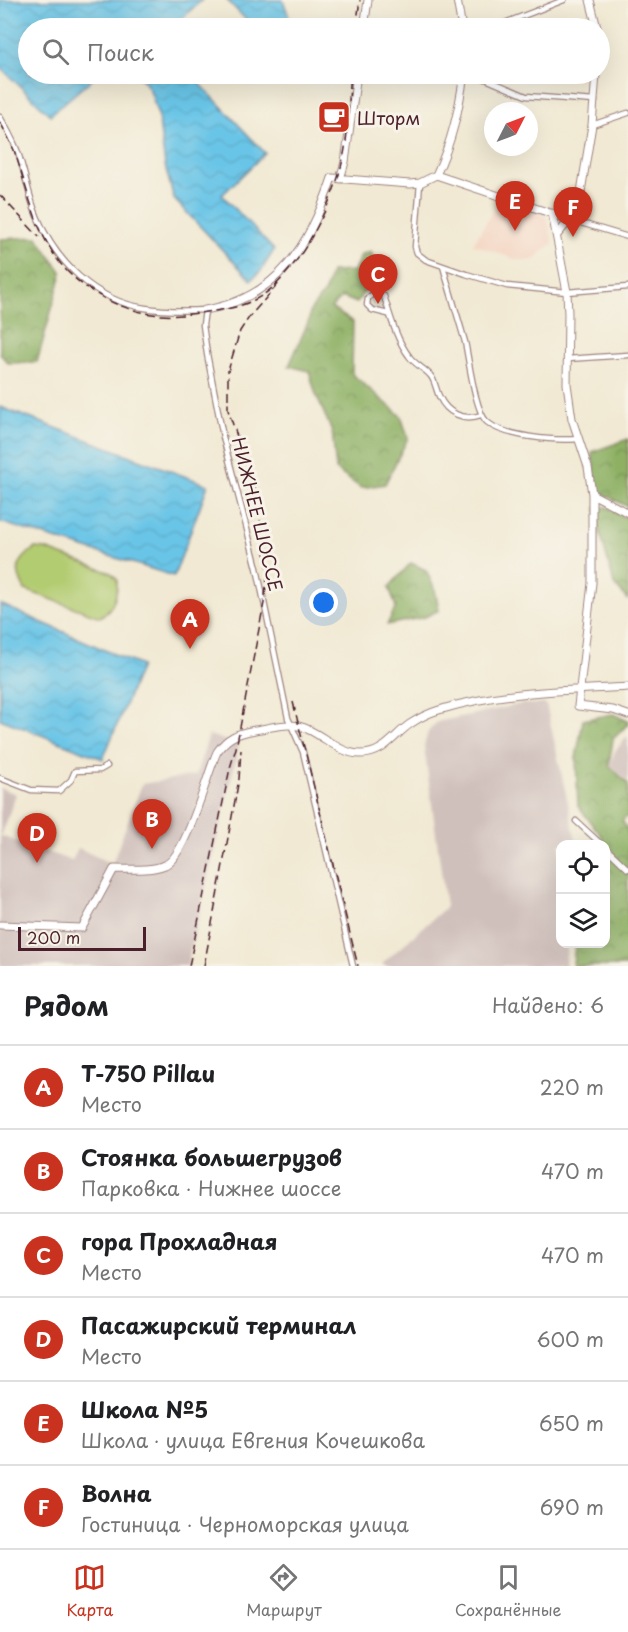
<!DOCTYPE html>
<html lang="ru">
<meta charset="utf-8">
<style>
:root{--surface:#fff;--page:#f2f2f2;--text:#202124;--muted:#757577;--line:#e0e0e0;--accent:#c8321e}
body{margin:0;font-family:"Playpen Sans",sans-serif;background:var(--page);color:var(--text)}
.controls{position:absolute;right:18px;bottom:18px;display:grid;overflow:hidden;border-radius:12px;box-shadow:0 6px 24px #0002}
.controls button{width:54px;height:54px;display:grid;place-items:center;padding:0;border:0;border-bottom:2px solid var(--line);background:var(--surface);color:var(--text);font:30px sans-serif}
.compass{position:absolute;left:484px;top:102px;width:54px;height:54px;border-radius:50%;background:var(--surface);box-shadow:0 6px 24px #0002;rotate:48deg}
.scale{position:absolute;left:18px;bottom:15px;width:128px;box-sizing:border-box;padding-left:6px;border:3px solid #4a1f2b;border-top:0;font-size:16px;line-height:21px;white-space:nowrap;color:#4a1f2b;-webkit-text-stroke:4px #f7f3e8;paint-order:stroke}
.you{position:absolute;left:324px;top:603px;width:21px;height:21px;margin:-15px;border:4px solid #fff;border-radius:50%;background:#1a73e8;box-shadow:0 0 0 9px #1a73e833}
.badge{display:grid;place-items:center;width:39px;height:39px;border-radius:50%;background:var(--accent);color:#fff;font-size:20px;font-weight:700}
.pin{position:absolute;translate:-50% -50px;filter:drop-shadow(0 2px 3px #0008)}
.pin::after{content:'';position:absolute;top:32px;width:21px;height:18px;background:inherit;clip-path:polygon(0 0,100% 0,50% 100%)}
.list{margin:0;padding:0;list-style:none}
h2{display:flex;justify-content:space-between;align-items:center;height:78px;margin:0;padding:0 24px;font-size:26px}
h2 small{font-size:20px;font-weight:400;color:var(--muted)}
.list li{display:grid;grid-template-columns:39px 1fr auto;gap:18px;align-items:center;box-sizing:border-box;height:84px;padding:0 24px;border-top:2px solid var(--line)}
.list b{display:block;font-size:22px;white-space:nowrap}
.list p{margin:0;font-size:20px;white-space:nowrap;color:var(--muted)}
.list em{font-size:20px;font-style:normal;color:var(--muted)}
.icon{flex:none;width:33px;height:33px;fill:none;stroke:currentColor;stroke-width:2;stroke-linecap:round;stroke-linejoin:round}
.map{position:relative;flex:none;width:628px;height:966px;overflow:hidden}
.search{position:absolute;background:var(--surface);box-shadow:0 6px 24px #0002;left:18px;right:18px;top:18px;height:66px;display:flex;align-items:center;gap:15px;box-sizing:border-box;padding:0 21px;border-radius:33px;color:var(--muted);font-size:22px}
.sheet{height:582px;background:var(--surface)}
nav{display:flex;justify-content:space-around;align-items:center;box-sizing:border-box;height:84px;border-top:2px solid var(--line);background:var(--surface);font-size:16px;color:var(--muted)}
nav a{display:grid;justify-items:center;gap:3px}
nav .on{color:var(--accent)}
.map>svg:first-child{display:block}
.built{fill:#f4d3c0}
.industrial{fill:#d0c0bc}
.grass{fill:#b2cc71;stroke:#7e764e;stroke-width:1.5}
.forest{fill:url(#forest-crowns);stroke:#6c6847;stroke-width:1.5}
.water{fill:url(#water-waves);stroke:#5a7289;stroke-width:1.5}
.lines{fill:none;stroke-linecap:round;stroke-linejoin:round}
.street-casing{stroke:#9e847f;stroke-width:7}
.secondary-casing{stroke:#9e847f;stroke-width:9}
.street{stroke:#fff;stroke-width:4.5}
.secondary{stroke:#fff;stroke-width:7}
.rail{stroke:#4a1f2b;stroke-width:1.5;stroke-dasharray:9 4.5;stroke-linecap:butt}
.labels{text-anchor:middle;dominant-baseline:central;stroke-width:6;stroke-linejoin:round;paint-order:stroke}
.poi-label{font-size:18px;fill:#4a1f2b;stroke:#f7f3e8;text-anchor:start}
.street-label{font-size:18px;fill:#4a1f2b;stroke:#f7f3e8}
</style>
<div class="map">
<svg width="628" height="966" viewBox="0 0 628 966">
<defs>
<pattern id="forest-crowns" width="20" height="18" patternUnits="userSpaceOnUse" patternTransform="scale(1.5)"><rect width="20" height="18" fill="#8db063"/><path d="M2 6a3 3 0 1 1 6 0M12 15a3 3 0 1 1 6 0" fill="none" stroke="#758f52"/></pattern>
<pattern id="water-waves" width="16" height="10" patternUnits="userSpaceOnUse" patternTransform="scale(1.5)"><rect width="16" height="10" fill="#69c5e7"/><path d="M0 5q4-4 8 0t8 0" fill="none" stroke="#5da9c6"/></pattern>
</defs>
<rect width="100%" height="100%" fill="#f7f3e8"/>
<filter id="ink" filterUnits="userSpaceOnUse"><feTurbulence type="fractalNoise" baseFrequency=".0167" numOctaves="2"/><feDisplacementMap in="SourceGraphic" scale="12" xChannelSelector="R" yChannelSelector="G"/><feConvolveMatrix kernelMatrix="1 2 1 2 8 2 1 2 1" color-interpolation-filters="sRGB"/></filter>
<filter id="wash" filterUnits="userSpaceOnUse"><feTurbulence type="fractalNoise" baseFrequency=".008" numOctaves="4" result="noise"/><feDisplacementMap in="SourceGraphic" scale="24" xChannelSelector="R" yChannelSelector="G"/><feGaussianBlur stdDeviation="1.35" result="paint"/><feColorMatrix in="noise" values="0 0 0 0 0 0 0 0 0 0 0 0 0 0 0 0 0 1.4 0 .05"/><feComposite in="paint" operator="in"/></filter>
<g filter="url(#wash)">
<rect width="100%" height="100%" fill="#f1e9d3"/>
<path class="built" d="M501,198L540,211L547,219L553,243L533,260H517L473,244Z"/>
<path class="industrial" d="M522,704H546L577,844H560V944H567L565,966H384L383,963L446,907L424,746L428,732L437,722Z
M209,735L239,745L187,966H0V788L16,794L1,836L72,861L78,848L112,864L142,784L196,775Z
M628,736V782L610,764L615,751Z"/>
<path class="grass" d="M35,548L45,549L111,573L117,579C118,595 114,608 100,617L25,590C14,570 16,562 35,548Z"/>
<path class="forest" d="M37,237L62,273L37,362L8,363L0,354V239Z
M371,251L380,281L364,291L357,303L342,297L331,308L353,322L352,374L401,416L408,438L385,484L361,488L336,470L332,431L316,395L309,371L289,366L309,320L310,311L325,291L331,272L354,271L361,255Z
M628,439V507L596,490L592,452Z
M607,507L628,519V600L614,584L599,529L596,508Z
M411,563L426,570L435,590L439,610L425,617L387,625L396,607L389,587Z
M613,714L628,721V724L613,739L609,765L628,784V816L622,821L628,829V966H573L575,944H606V844H603V838L578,806L576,758L583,720Z"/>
<path class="water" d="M0,0H202L171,28H28V74H98L50,115L0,67Z
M227,0H283L293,28H254Z
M135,74H191L265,153L222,195L274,250L261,271L251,280L174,199L165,165L158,115L150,90L144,81Z
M0,407L208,485L174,576L0,522Z
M0,604L141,666L103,759L0,719Z"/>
</g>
<g filter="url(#ink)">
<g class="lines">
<defs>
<path id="street" d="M492,28L564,0
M474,74L526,96L595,101
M0,117C6,127 12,138 17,150C25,171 28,195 37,216C55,261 95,301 145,308C164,311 185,311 205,310L203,325L207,354L223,437L257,568L288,718L303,752L353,966
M592,125L628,113
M420,183L415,247L417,253L426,260L466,274L507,286L567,292L628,287
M571,220L628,237
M443,266C450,292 458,317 465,342C469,360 475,411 487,422C504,437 556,441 578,439
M388,314L372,310L367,305L368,298L374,293L384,296C390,315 396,339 409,356C414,364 424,368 430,375C435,380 436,390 439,396C447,414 464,421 481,415
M567,359L628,355
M0,778L31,790L59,791L71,780L75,771L100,770L107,766
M576,821L601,844
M606,848L628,869"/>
<path id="secondary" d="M457,0L462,28
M590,0L597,28
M364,28L368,0
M436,175C452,142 459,109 464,74
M340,179L345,162L357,74
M552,213L567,292L568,314L567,384L572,419L588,467L592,494V583L578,706L613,710L628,715
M557,235L578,210L592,125L596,74
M205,310C279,298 310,244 332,178L410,184L420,183L436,175L571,220
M592,494L628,513
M0,925L82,928L114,869C131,869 150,871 165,865C187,855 206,776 217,752C227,737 238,733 255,730C266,729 279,724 291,725C317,726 335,754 361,754C384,754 394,735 410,724C419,718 429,713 439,710C500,691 565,691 628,687"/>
</defs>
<use href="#street" class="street-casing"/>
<use href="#secondary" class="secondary-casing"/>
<use href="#street" class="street"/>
<use href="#secondary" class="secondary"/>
<path class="rail" d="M356,28L360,0
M0,122C5,131 10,141 14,150C29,192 35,236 66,270C97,302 146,321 190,314C213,311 235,310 256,299C296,279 334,202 343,159C349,132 348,102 351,74
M0,195L39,237
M293,702L358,966
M189,966L230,768L236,748L264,603L268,571L256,492L228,410V371L240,331L250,316L280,282
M204,966L239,779L241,750"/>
</g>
</g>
<defs>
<symbol id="cafe-square" viewBox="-11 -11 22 22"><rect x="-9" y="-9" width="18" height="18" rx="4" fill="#c8321e" stroke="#f7f3e8"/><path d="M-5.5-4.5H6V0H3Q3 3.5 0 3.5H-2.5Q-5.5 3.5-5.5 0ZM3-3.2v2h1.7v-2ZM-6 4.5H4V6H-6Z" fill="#fff"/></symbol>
</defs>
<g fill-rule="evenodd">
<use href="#cafe-square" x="315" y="98" width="38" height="38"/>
</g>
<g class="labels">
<g class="poi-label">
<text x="357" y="117">Шторм</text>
</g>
<g class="street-label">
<text transform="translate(258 514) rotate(76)">НИЖНЕЕ ШОССЕ</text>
</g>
</g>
</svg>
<div class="controls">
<button><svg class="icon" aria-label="locate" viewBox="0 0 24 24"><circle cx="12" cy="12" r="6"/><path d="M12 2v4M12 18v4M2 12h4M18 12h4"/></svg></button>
<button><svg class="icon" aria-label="layers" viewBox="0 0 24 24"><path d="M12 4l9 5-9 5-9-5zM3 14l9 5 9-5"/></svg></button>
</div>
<svg class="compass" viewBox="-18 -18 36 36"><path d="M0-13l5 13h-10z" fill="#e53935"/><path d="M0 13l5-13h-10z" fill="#757577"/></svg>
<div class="scale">200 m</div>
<div class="you"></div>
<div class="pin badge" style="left:190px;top:649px">A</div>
<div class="pin badge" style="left:152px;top:849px">B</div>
<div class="pin badge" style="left:378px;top:304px">C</div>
<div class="pin badge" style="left:37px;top:863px">D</div>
<div class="pin badge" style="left:515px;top:231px">E</div>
<div class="pin badge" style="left:573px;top:237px">F</div>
<div class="search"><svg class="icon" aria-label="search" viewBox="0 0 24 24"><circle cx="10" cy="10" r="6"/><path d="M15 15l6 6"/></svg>Поиск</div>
</div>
<section class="sheet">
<h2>Рядом<small>Найдено: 6</small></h2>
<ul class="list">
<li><span class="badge">A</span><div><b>T-750 Pillau</b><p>Место</p></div><em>220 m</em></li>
<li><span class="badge">B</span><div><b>Стоянка большегрузов</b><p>Парковка · Нижнее шоссе</p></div><em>470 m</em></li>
<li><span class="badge">C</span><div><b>гора Прохладная</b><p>Место</p></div><em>470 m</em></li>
<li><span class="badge">D</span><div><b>Пасажирский терминал</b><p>Место</p></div><em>600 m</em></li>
<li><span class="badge">E</span><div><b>Школа №5</b><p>Школа · улица Евгения Кочешкова</p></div><em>650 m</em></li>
<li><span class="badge">F</span><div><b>Волна</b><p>Гостиница · Черноморская улица</p></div><em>690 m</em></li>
</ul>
</section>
<nav>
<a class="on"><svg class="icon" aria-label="map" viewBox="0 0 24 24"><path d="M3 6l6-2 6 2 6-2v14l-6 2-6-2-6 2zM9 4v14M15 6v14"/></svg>Карта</a>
<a><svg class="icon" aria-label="directions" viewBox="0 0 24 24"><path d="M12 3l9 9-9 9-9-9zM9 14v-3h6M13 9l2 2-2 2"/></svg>Маршрут</a>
<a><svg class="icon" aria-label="saved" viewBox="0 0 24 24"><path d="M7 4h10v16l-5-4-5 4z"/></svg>Сохранённые</a>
</nav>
